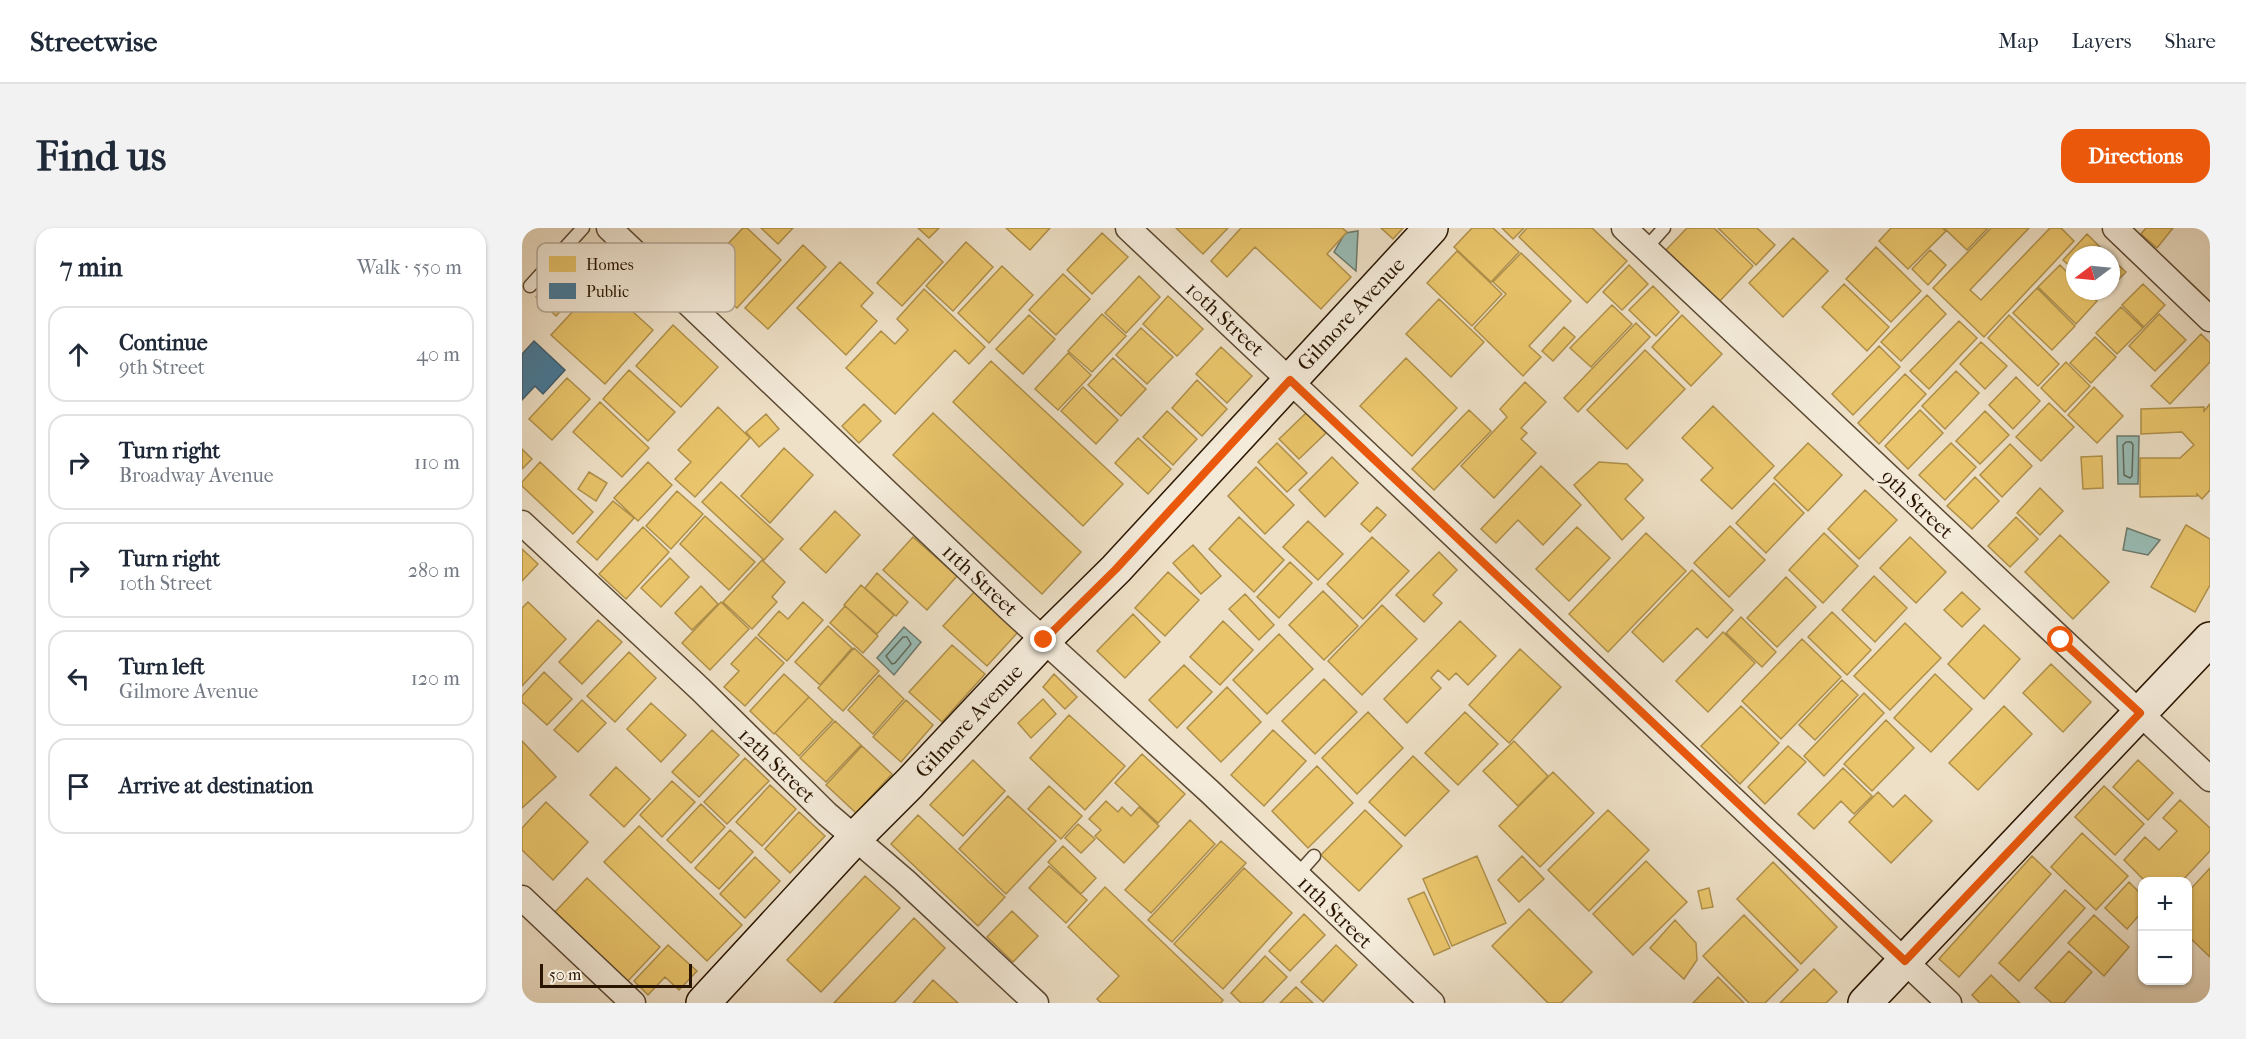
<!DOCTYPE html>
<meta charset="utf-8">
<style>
:root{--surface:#fff;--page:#f2f2f3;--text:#1f2937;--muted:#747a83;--line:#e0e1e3;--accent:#ea580c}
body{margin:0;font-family:"IM FELL French Canon",serif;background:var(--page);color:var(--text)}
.controls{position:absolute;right:18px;bottom:18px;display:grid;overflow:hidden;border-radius:12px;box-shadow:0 2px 4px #0004}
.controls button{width:54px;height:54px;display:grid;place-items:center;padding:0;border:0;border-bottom:2px solid var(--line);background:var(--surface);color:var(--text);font:30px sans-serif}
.compass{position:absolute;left:1544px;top:18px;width:54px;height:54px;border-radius:50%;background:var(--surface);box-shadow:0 2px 4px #0004;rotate:254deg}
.scale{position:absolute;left:18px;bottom:15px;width:152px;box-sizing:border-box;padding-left:6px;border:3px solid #291500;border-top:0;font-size:16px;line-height:21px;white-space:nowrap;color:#291500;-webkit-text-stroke:4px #f4ebda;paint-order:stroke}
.stop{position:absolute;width:18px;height:18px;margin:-14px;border:4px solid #ea580c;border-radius:50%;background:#fff}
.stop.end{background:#ea580c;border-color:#fff;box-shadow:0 2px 6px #0008}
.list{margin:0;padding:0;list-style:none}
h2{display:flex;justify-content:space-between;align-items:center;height:78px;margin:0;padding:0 24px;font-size:26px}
h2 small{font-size:20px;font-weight:400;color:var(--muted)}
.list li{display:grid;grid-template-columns:39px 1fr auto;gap:18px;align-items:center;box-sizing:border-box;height:96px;margin:0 12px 12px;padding:0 12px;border:2px solid var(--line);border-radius:18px}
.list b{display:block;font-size:22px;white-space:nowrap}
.list p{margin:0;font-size:20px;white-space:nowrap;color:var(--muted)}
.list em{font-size:20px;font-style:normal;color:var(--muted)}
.icon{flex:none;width:33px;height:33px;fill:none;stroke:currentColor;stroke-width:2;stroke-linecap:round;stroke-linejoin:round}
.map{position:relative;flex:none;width:1688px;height:775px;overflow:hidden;border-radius:18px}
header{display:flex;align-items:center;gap:36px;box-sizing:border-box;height:84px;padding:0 30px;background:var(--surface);border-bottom:2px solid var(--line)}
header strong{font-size:28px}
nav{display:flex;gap:33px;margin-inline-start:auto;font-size:21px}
.intro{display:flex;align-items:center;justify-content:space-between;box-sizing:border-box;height:144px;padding:0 36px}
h1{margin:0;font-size:42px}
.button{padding:15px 27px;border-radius:18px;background:var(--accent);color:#fff;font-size:21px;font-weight:700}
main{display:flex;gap:36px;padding:0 36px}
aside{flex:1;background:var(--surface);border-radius:18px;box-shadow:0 2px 4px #0004}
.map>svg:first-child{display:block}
.water{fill:#99bdb6;stroke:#6c7a6d;stroke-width:1.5}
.homes{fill:#e9c46a;stroke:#af904a;stroke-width:1.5}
.public{fill:#457b9d;stroke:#3d5c6e;stroke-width:1.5}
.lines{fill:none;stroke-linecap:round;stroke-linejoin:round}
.shore{stroke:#61695b;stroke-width:1.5}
.lane-casing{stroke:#5a4832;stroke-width:15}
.street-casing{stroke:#5a4832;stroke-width:27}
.secondary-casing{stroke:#291500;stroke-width:36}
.lane{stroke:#f4ebda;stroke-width:12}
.street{stroke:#f4ebda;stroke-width:24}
.secondary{stroke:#f4ebda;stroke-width:33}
.route{stroke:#ea580c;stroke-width:8}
.labels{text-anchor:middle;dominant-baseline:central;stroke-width:6;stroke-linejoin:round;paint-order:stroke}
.street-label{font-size:21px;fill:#291500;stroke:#f4ebda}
.key{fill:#f4ebda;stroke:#b7ab99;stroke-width:1.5}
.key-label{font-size:16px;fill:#291500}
</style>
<header>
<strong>Streetwise</strong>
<nav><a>Map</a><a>Layers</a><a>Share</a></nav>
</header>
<div class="intro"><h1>Find us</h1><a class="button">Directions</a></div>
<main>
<aside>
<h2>7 min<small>Walk · 550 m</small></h2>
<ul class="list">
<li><svg class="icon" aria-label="ahead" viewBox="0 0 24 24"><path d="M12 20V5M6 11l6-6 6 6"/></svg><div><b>Continue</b><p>9th Street</p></div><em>40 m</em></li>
<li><svg class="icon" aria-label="right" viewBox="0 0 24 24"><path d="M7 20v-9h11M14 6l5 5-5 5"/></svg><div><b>Turn right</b><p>Broadway Avenue</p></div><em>110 m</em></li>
<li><svg class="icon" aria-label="right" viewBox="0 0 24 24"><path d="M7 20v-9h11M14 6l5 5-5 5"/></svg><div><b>Turn right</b><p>10th Street</p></div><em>280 m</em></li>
<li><svg class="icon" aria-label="left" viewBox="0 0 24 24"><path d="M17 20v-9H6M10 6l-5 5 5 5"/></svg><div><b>Turn left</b><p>Gilmore Avenue</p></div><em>120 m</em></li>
<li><svg class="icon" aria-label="arrive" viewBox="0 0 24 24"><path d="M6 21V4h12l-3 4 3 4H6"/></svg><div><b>Arrive at destination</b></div></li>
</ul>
</aside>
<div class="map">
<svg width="1688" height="775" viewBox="0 0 1688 775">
<rect width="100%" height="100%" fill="#eee0c6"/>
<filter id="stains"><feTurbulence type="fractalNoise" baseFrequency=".00333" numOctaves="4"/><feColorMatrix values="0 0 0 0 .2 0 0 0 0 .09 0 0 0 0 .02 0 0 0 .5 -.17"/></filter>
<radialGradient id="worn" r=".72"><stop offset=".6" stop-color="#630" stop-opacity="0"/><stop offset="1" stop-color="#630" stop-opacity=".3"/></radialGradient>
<path class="water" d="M836,3L834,43L812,24L823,5Z
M1595,208H1617L1616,256H1596Z
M1605,300L1638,312L1626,327L1601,322Z
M382,399L399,414L372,447L355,430Z"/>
<path class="homes" d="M221,0H225L259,32L215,80L178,45Z
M239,0H271L256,16Z
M396,0H417L407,10Z
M484,0H528L508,22Z
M654,0H706L681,26Z
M719,0H820L825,4L805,26L829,49L799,81L733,19L705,49L689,33Z
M859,0H881L871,11Z
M950,0H971L997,24L969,54L932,19Z
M980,0H1002L991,11Z
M1005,0H1070L1105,33L1065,75L997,9Z
M1165,0H1192L1231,38L1196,75L1143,23Z
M1196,0H1235L1253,17L1234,37Z
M1369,0H1420L1424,3L1386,41L1357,13Z
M1422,0H1466L1445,22Z
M1469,0H1507L1448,62L1459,72L1528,0H1539L1552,13L1462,109L1411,60Z
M1624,0H1651L1635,20L1619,6Z
M580,5L606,29L570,66L545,42Z
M1565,6L1586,27H1553V43L1541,32Z
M396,10L421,34L380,78L355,55Z
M1271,10L1306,43L1261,89L1227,55Z
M444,14L471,39L431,83L404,58Z
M281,17L304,39L246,101L223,80Z
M1354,19L1399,63L1369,94L1324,51Z
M1408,22L1424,37L1406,57L1390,41Z
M935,23L980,66L950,98L905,55Z
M999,25L1049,73L1007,118L1019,129L1001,148L952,100L984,66L971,54Z
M1589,30L1604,44L1589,59Z
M318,34L351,65L339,78L355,93L324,127L275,80Z
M1107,37L1126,56L1100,82L1081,64Z
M1538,37L1553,52V63H1565L1575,73L1554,96L1516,59Z
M480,38L511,67L467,115L436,85Z
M541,46L568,71L534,107L507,82Z
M617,48L638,69L604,105L583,85Z
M32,49L53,68L34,88L14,69Z
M78,54L131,102L83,156L29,107Z
M1322,56L1367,99L1345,123L1300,79Z
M1621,56L1643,77L1622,99L1600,77Z
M1131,58L1157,84L1134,108L1107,82Z
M1515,60L1553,98L1530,122L1491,85Z
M402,61L463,119L447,136L433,122L373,186L324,140L359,103L373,116L386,102L375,91Z
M1405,67L1424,86L1379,133L1359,114Z
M646,68L681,101L655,128L621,96Z
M917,71L962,114L929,149L884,106Z
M1090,77L1110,96L1069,139L1048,120Z
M1599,79L1621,100L1595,126L1574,105Z
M580,86L604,108L570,144L546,123Z
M1637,86L1664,112L1633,143L1607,118Z
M507,87L533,111L501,146L474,121Z
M1160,87L1200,126L1169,158L1130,119Z
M1487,87L1537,136L1516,158L1466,110Z
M1437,93L1455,110L1407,161L1388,143Z
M1114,95L1128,109L1056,184L1042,170Z
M151,97L196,139L159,179L114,138Z
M1042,99L1053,109L1031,133L1020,123Z
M619,100L651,129L625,156L594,127Z
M1679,106L1688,115V134L1648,176L1629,158Z
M1573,109L1594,129L1569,155L1548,135Z
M1459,114L1485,138L1463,161L1438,136Z
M1357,118L1378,139L1331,187L1310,166Z
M699,119L730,148L705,175L674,146Z
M1123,122L1163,161L1105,221L1065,182Z
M546,125L569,147L536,182L513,161Z
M591,130L624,161L599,188L566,157Z
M884,130L935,180L890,228L838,178Z
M469,133L601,256L561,298L431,174Z
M1544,134L1568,158L1543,184L1519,160Z
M107,142L153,184L126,213L81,171Z
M1434,143L1457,165L1423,201L1400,178Z
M1383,146L1404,166L1357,216L1336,195Z
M1494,149L1518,173L1491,201L1467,177Z
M45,150L68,171L30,212L7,191Z
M675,152L705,181L680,208L650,180Z
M1003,154L1024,174L999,200L1005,205L999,211L1014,225L972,270L939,238L985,189L978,181Z
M561,159L596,192L574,216L539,183Z
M1572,159L1601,188L1575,215L1546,187Z
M78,174L127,220L100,249L51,204Z
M1527,175L1552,199L1519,233L1494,209Z
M342,176L359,193L337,215L320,198Z
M1688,176V262L1680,271L1675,266V268L1618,269V230H1658L1672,217L1660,204L1619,206V181L1682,179V183Z
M1191,178L1252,238L1210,281L1179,252L1191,240L1160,210Z
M196,179L228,210L173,269L153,251L169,234L156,222Z
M947,182L969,203L912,262L890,241Z
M1398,182L1421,205L1386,241L1363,218Z
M645,183L675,211L651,237L621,209Z
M1463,183L1487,207L1458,236L1434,213Z
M411,185L559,324L520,366L371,227Z
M784,185L804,205L777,231L757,211Z
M244,186L257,201L237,219L224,204Z
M616,210L649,241L626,266L593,235Z
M755,215L785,245L765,264L736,234Z
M1286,215L1320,247L1286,283L1252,250Z
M1429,215L1454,239L1423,272L1397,247Z
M1488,216L1510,238L1480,269L1458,247Z
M262,220L291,247L248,295L219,268Z
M0,221L10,231L0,241Z
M1580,228L1581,260L1561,261L1559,229Z
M810,229L836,255L803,289L777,262Z
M18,234L71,284L51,306L0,258V254Z
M126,234L150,257L116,293L92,270Z
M1077,234L1105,236L1121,252L1103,271L1122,290L1100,312L1052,257Z
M1019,238L1059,277L1021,317L996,292L974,315L959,301Z
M734,239L772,277L743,306L706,268Z
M67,244L85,255L74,273L56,261Z
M1453,249L1477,273L1450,301L1425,278Z
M199,254L261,311L242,332L180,274Z
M1252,255L1282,285L1244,325L1214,295Z
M1518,260L1541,283L1518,307L1495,285Z
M1343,262L1375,292L1337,331L1306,301Z
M155,263L181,286L149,321L124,298Z
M91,273L112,290L75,332L55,314Z
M855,279L864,287L848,304L839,296Z
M313,283L338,307L304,345L278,321Z
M183,288L233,334L207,362L158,316Z
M717,289L762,332L732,364L687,321Z
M1494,289L1516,311L1488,339L1466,318Z
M786,293L821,326L796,352L761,319Z
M1664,297L1688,311V357L1673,384L1629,359Z
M1208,298L1243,332L1207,369L1172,335Z
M121,299L147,324L104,371L77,346Z
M1055,299L1088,330L1047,373L1014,341Z
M1124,305L1164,343L1086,424L1047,386Z
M1302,305L1336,338L1301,375L1267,342Z
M1538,307L1587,354L1551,391L1503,344Z
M391,309L435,348L405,382L361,342Z
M850,309L887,343L841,391L805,356Z
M1388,309L1424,344L1394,375L1358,340Z
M671,317L699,348L679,366L651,335Z
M0,321L16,336L0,353Z
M917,324L935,342L911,367L920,375L902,394L874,367Z
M148,330L167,349L139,379L119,360Z
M240,332L263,354L250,369L255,374L230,401L201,374Z
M768,334L790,355L757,390L735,369Z
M1170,342L1211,382L1185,410L1175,400L1141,434L1110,404Z
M646,344L677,372L643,408L613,380Z
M355,345L386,374L374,388L343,360Z
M1352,348L1385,380L1353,414L1320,382Z
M1264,349L1294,379L1255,419L1225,390Z
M339,357L372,387L355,406L322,377Z
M179,358L196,376L170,402L153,385Z
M454,362L498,402L465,438L421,398Z
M801,363L836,398L802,432L767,397Z
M1440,364L1458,381L1440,399L1422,382Z
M723,366L752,397L737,412L707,381Z
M6,374L44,411L0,458V380Z
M199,374L227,401L188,442L160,415Z
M281,374L301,392L265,433L236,407L257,383L266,391Z
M860,377L895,411L840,467L806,433Z
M323,378L356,408L341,425L308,395Z
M1310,384L1349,422L1325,447L1286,409Z
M611,386L638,414L603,450L575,423Z
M1219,389L1254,424L1240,439L1204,405Z
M76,392L100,414L60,456L37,434Z
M701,393L731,422L698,457L668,429Z
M938,393L974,428L946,457L934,445L927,452L916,442L909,450L919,460L885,495L862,471Z
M1383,395L1419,430L1368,482L1332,448Z
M1462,397L1498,431L1462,471L1426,436Z
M306,398L330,420L298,457L273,434Z
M1201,404L1233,435L1186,484L1154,453Z
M757,406L791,441L745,486L711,452Z
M234,409L262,435L223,478L202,459L217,443L209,436Z
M1280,411L1319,449L1259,511L1220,473Z
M430,417L463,446L420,494L387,464Z
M332,420L357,443L321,483L296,460Z
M998,421L1039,459L987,515L947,477Z
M107,424L134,450L93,494L65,468Z
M1529,436L1569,474L1541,504L1501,465Z
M662,437L690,464L655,500L627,472Z
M22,444L50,471L25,497L0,474V468Z
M262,446L287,469L252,506L228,483Z
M532,446L555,469L543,481L521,459Z
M1413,446L1450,481L1409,524L1372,490Z
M357,447L382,471L351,506L326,482Z
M802,451L835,484L793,526L760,493Z
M1320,452L1336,467L1293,512L1277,497Z
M705,459L739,494L699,534L665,500Z
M1342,465L1362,485L1302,548L1282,528Z
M287,469L311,492L277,528L253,505Z
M521,471L534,486L509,510L496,495Z
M60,472L84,495L56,524L32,502Z
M384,472L411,497L379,534L351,509Z
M129,475L164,507L139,534L105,501Z
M1219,478L1257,515L1218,556L1179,518Z
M1482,478L1510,506L1456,562L1427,535Z
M846,484L881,520L835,566L800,530Z
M943,484L976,516L936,557L903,525Z
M547,487L603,538L563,582L508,530Z
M1364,492L1392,520L1350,563L1322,536Z
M313,493L339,517L304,554L278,530Z
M190,502L217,527L177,569L150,544Z
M751,502L784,533L742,578L709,547Z
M0,513L34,549L0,580Z
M992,513L1026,548L996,578L961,543Z
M340,518L370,546L334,585L304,557Z
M1266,518L1284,534L1243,576L1226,559Z
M620,526L663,566L636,595L593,555Z
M891,528L927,563L883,608L847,574Z
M223,530L247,553L205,596L182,574Z
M451,532L483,563L441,608L408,577Z
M1616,532L1651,565L1626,592L1591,559Z
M795,538L831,575L786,620L750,583Z
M94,539L128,571L102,599L68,567Z
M1321,540L1350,568L1332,586L1319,573L1292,601L1276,586Z
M1031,544L1072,585L1018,639L977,598Z
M150,553L173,574L140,609L118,587Z
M248,557L274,581L240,618L214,594Z
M527,558L560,588L539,611L506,581Z
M1582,558L1622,596L1593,627L1553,589Z
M1356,564L1371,579L1383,567L1410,593L1369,635L1327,594Z
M486,568L534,613L484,666L437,621Z
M1658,572L1688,600V623L1659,654H1624L1602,632L1623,609L1637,622L1655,603L1641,590Z
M584,573L596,584L600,579L609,588L617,579L637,598L602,635L573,608L579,602L567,591Z
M24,574L66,614L31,652L0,622V600Z
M179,576L203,599L169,635L145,612Z
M843,582L880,618L837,663L799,627Z
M1086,582L1127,622L1067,683L1026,642Z
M277,584L303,608L268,645L243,621Z
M396,587L483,669L456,698L369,616Z
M668,592L693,616L629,685L603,662Z
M556,596L573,611L559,625L543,610Z
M117,598L220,697L185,733L82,634Z
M208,602L231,624L197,661L173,640Z
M1560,605L1606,648L1574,682L1529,639Z
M699,613L724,635L650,714L626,692Z
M541,618L574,650L559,666L526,634Z
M955,628L984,695L930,718L901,651Z
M1000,628L1022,651L997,674L976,652Z
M1510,628L1529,646L1437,749L1417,731Z
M233,629L258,653L223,690L198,666Z
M1124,633L1165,674L1111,727L1071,686Z
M1251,634L1315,699L1279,736L1215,671Z
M527,638L565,672L544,695L507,660Z
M722,640L770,685L701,761L652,716Z
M1688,640V729L1666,708V664Z
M343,648L378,680L299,764L265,732Z
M65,650L138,719L105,754L33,684Z
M1607,654L1620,667V684L1605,701L1583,680Z
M583,659L701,772L699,775H579L575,771L597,748L546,699Z
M1187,660L1191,679L1180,681L1176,663Z
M1543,662L1563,680L1497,753L1477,735Z
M902,664L928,720L912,727L886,671Z
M1007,681L1070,744L1039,775H1026L970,718Z
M490,683L516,708L491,734L465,709Z
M782,686L803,707L768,743L747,723Z
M1222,687L1276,742L1243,775H1227L1181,728Z
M1572,687L1607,719L1582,748L1546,715Z
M392,690L423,720L372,775H312Z
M1153,692L1174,715L1175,732L1162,751L1128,720Z
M146,717L175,743L157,762L143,749L126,767L112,753Z
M814,717L835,737L801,774L779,754Z
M1547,723L1570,744L1542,775H1530L1513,760Z
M743,728L765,749L740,775H719L709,765Z
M1292,741L1315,764L1304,775H1258Z
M1469,747L1498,775H1458L1450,767Z
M1196,749L1222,775H1171Z
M411,752L436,775H391Z
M774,759L791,775H758Z"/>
<path class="public" d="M12,113L43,142L21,166L13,158L0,172V126Z"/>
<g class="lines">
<path class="shore" d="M1604,214H1609L1611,217L1610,248L1608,250L1602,247L1601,217Z
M381,409H385L389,416L373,435L370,436L364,428Z"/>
<defs>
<path id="lane" d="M1124,20L1142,0
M8,58L61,0
M775,647L792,628"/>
<path id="street" d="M87,0L491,384L687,563L910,775
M606,0L1427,775
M1102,0L1688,551
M1593,0L1688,91
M0,295L178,461L305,586L382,652L514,775
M0,670L111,775"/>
<path id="secondary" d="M181,775L333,610L388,555L522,412L594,341L909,0
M1343,775L1688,411"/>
</defs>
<use href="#lane" class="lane-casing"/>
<use href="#street" class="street-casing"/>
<use href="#secondary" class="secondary-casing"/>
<use href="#lane" class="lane"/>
<use href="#street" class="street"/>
<use href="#secondary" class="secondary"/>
</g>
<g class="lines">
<path class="route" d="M522,412L594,341L768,152L1383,733L1618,485L1539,412"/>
</g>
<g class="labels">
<g class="street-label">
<text transform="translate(829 86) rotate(-47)">Gilmore Avenue</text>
<text transform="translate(703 91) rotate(43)">10th Street</text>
<text transform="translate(1395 276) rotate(43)">9th Street</text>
<text transform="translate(458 352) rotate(43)">11th Street</text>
<text transform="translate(447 493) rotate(-47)">Gilmore Avenue</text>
<text transform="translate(255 537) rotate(44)">12th Street</text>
<text transform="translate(813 684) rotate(44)">11th Street</text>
</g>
</g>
<rect x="15" y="15" width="198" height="69" rx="9" class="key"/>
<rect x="27" y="28" width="27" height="16" fill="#e9c46a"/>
<rect x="27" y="55" width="27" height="16" fill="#457b9d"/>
<g class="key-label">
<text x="64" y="42">Homes</text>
<text x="64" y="69">Public</text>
</g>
<rect width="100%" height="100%" filter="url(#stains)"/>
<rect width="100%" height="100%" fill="url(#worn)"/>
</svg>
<div class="controls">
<button>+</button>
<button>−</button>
</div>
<svg class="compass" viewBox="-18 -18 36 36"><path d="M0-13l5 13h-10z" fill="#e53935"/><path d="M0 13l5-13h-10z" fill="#747a83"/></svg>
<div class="scale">50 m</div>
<div class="stop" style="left:1539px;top:412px"></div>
<div class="stop end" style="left:522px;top:412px"></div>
</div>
</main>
